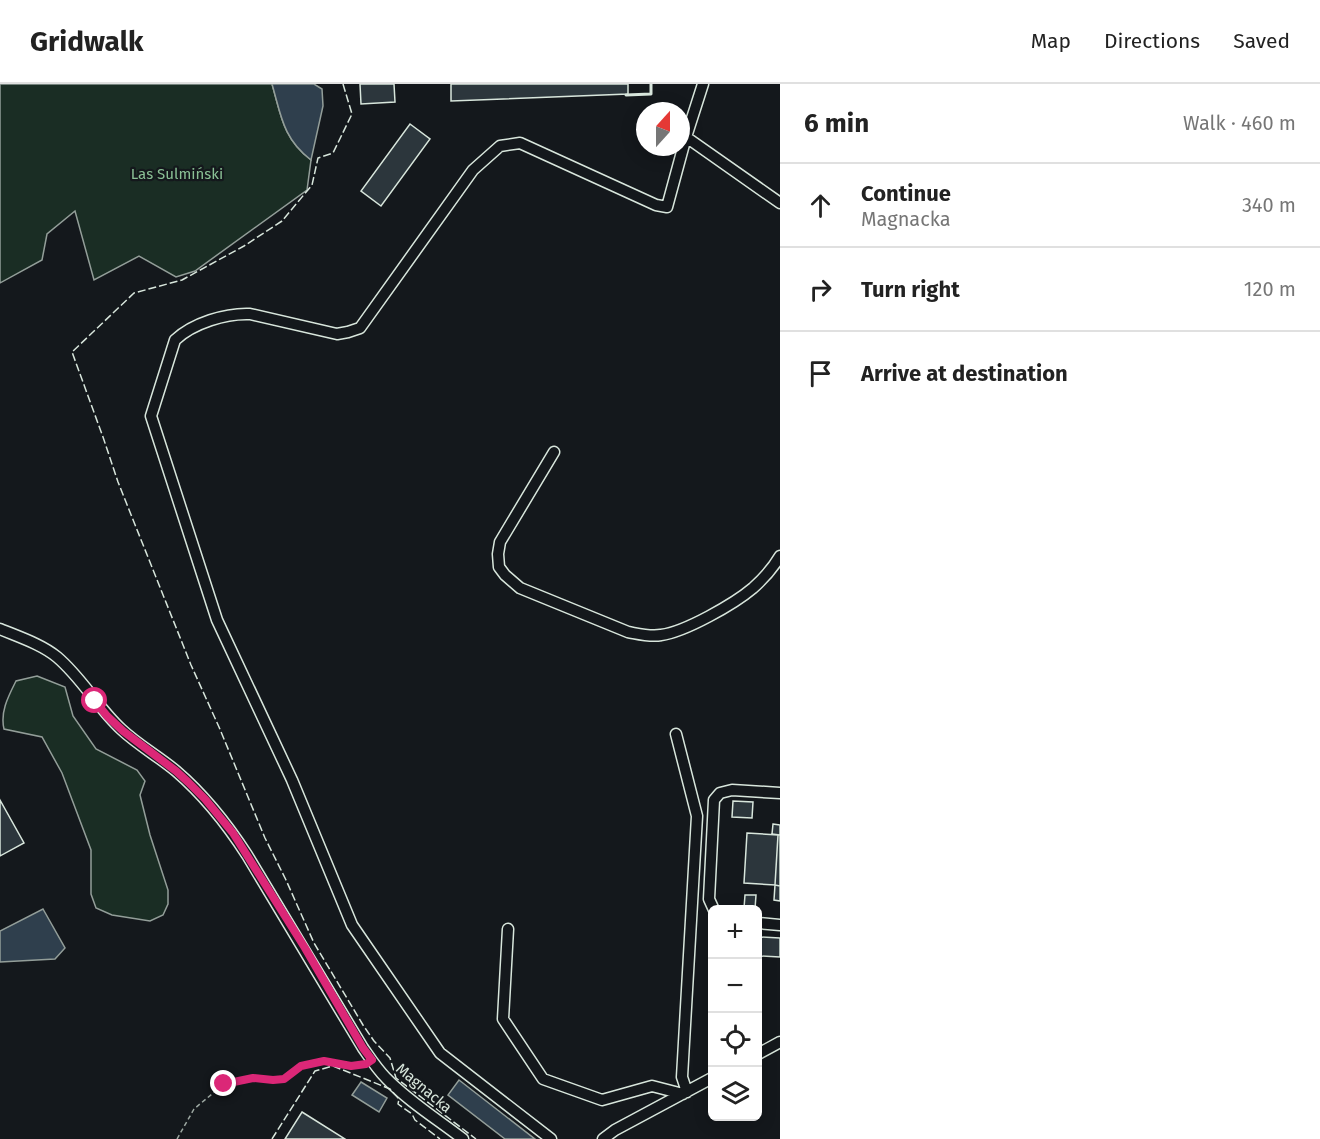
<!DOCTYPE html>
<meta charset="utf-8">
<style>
:root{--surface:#fff;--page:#f6f6f6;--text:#222;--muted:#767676;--line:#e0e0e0}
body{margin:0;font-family:"Fira Sans",sans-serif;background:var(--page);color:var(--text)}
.controls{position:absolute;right:18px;bottom:18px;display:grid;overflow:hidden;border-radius:9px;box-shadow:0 3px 15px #0003}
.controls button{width:54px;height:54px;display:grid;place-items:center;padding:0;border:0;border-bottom:2px solid var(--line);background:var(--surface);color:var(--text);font:30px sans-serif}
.compass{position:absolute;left:636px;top:18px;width:54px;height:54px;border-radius:50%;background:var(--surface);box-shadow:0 3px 15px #0003;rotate:21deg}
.stop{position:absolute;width:18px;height:18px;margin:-14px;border:4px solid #db2777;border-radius:50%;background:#fff}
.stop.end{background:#db2777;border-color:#fff;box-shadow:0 2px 6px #0008}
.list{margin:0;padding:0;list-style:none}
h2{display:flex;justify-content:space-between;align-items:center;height:78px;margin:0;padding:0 24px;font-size:26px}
h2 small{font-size:20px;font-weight:400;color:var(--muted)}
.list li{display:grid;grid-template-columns:39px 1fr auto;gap:18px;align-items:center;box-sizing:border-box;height:84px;padding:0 24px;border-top:2px solid var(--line)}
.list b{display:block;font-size:22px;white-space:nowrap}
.list p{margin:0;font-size:20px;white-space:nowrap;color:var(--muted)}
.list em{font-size:20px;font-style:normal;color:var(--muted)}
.icon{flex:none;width:33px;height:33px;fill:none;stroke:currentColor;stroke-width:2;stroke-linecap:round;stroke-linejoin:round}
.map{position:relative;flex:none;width:780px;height:1055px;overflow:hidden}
header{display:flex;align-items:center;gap:36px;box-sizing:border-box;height:84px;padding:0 30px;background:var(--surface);border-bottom:2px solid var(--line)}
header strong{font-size:28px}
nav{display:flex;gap:33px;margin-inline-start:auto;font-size:21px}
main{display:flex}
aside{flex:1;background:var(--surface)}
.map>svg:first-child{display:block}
.green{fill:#1a2d24;stroke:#939e99;stroke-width:1.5}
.water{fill:#2f3f4d;stroke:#939e99;stroke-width:1.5}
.building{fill:#2c363c;stroke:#d8e6dc;stroke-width:1.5}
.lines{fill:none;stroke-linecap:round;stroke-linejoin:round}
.minor-casing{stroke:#d8e6dc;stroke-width:13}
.path{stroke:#9da8a2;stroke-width:1.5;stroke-dasharray:4.5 3;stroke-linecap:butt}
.minor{stroke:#14181c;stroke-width:10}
.fence{stroke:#d8e6dc;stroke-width:1.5;stroke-dasharray:8 3;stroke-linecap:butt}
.wall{stroke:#d8e6dc;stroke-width:3}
.route{stroke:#db2777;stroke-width:8}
.labels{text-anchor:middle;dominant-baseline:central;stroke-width:4.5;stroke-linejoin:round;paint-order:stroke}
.park-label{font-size:15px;fill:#8ac095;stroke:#14181c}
.street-label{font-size:15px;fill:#d8e6dc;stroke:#14181c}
</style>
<header>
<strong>Gridwalk</strong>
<nav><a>Map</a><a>Directions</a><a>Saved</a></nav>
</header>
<main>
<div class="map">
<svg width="780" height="1055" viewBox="0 0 780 1055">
<rect width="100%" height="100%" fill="#14181c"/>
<path class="green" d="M0,0H272C281,31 283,55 311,76L307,106L195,187L176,193L139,172L94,196L75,127L47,150L42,176L0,199Z
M37,592L65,603L73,632L96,665L137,686L145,697L140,711L150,751L168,806V820L163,831L150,837L112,831L96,824L91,810V766L62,689L42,653L4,645C0,628 8,613 16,597Z"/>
<path class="water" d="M272,0H314L322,5L323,22L311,76C283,55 281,31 272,0Z
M43,825L65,864L55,875L0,878V847Z
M459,996L535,1055H505L448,1011Z
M361,998L387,1014L379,1028L352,1011Z"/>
<path class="building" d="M360,0H394L395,18L361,20Z
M451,0H628V10L451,17Z
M410,40L430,55L381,122L361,107Z
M0,716L24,759L0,772Z
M733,717L753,718L752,734L732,733Z
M773,740L780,741V751L772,750Z
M747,749L778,751L775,801L744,799Z
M778,751H780V802L775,801Z
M775,801L780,802V817L774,816Z
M745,811H756L755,825L744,824Z
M761,853L780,854V873L760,872Z
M302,1028L345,1055H285Z"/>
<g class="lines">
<defs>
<path id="minor" d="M686,53L780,119
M554,368L500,458L498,470L499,483L505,491L520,504L628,548C639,550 650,553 661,551C685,548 734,520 753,504C763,495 773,484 780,472
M0,545C19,553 41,560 57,573C82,594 98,624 121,645C138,661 158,672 176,687C204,711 227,740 247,771L363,964C370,974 377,985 386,994C408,1017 437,1035 463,1055
M676,650L697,732L682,993L687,1008
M714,826L709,815L714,716L720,709L732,706L780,709
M758,839L780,841
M508,845L503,935L543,995L602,1016L652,1002L683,1010
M758,970L780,958
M551,1055L440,969L352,841L292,696L217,536L151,332L175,256C193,239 226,229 250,230L337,250L348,248L360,244L473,86L500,62L520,59L656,121L667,123L686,53L703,0
M603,1055L615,1046L712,994"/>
</defs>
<use href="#minor" class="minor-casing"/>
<path class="path" d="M177,1055L194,1025L224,1000L253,994L273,996L284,995L301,982L324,977L351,982L363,980"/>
<use href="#minor" class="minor"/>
<path class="fence" d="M343,0L352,30L333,69L318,74L312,101L282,137L244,162L182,196L134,209L72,268L103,353L118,398L191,581L219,643L265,754L286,796L314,859L363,941L374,957L390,974L396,994L476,1055
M272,1055L315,987L333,982L390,1005L399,1015L398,1020L412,1030L415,1036L440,1055"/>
<path class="wall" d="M626,11L651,10V0"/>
</g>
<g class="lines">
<path class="route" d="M95,617L107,632L123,647L176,687L188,698L205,715L233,749L305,864L363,964L372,976L366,980L351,982L324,977L301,982L284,995L273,996L253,994L224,1000"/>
</g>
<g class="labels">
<g class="park-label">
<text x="177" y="90">Las Sulmiński</text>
</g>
<g class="street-label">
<text transform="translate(424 1004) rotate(40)">Magnacka</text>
</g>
</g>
</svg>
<div class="controls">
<button>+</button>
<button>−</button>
<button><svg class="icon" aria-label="locate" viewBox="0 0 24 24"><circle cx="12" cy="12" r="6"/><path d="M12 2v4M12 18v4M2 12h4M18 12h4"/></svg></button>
<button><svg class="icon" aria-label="layers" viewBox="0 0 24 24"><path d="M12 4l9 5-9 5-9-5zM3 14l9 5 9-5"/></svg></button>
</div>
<svg class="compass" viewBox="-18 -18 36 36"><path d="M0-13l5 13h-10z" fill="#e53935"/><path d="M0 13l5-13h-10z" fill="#767676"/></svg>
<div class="stop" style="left:95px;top:617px"></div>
<div class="stop end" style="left:224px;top:1000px"></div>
</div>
<aside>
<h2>6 min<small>Walk · 460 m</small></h2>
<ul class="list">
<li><svg class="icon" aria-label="ahead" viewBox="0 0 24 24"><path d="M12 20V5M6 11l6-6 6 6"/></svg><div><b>Continue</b><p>Magnacka</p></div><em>340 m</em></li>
<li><svg class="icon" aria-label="right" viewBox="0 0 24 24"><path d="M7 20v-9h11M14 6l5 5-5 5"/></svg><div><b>Turn right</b></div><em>120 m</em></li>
<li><svg class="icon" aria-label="arrive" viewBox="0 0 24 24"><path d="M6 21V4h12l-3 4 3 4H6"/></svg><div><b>Arrive at destination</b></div></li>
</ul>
</aside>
</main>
